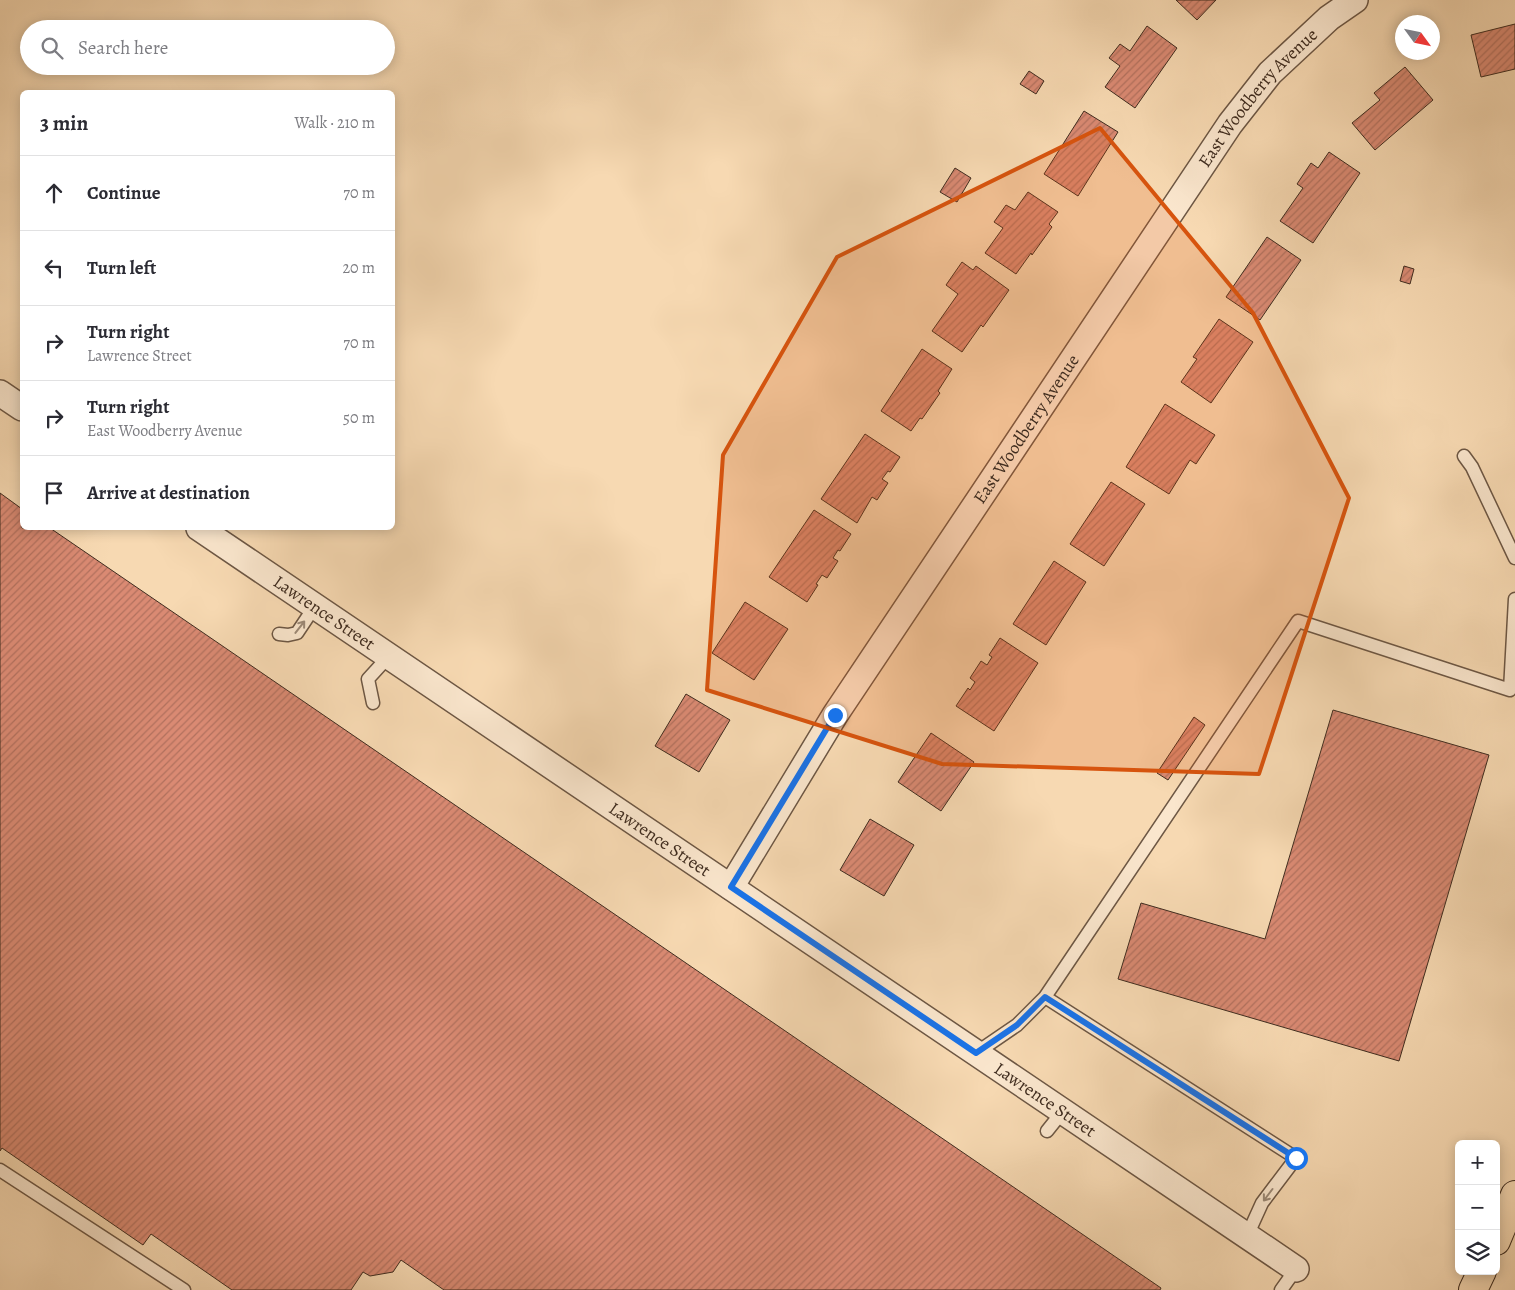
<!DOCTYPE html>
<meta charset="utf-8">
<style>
:root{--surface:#fff;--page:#f7f7f7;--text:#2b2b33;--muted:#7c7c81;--line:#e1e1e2}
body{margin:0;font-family:Alegreya,serif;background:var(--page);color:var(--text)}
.controls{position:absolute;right:15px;bottom:15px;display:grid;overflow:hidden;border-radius:8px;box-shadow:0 2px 12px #0003}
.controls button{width:45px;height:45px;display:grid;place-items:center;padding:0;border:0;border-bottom:1px solid var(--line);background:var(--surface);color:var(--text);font:25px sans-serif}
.compass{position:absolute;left:1395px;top:15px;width:45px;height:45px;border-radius:50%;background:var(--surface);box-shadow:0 2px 12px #0003;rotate:123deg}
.stop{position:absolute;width:15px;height:15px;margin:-11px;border:4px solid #1a73e8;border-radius:50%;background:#fff}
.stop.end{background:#1a73e8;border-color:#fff;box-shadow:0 1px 5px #0008}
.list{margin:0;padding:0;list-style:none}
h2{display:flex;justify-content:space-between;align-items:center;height:65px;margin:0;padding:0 20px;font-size:21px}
h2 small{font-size:16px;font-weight:400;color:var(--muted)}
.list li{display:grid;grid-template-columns:32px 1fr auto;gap:15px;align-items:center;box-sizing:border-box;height:75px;padding:0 20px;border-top:1px solid var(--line)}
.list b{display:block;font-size:19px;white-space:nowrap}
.list p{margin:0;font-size:16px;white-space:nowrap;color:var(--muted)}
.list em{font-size:16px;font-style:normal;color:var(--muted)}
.icon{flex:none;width:28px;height:28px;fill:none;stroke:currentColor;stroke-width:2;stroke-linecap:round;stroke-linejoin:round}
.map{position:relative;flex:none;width:1515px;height:1290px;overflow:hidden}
.search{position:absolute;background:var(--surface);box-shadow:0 2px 12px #0003;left:20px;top:20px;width:375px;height:55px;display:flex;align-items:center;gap:12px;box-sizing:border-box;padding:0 18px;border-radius:28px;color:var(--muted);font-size:19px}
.panel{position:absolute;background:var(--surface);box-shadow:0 2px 12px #0003;left:20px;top:90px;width:375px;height:440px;border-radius:8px}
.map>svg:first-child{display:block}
.building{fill:url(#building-hatch);stroke:#3f2c1f}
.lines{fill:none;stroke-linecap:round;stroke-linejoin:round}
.service-casing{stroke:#6d5744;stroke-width:15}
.minor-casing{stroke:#6d5744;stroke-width:28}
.motorway-casing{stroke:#3f2c1f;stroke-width:30}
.service{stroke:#fae6cd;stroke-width:12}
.minor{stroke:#fae6cd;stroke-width:25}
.motorway{stroke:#f7d9b2;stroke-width:28}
.oneway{stroke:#9c8976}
.route{stroke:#1a73e8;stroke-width:6}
.marked{fill:#d7540e;fill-opacity:0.2;stroke:#d7540e;stroke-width:4;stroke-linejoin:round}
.labels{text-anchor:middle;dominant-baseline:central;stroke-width:4.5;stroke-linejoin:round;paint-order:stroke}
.street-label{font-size:18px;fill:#3f2c1f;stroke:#fae6cd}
</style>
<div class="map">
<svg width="1515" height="1290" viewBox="0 0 1515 1290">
<defs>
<pattern id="building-hatch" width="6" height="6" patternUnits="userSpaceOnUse" patternTransform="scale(1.25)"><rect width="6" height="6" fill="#da8a73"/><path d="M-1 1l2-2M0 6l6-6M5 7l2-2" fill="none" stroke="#b2715e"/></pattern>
</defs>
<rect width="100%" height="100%" fill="#f7d9b2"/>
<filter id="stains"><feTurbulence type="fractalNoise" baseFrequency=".004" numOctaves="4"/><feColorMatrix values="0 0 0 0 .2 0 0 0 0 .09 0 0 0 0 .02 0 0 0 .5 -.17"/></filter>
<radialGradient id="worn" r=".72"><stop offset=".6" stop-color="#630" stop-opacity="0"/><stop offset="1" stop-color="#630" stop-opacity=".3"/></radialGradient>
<path class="building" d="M1176,0H1216L1197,20Z
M1515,24V69L1481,77L1471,35Z
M1147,26L1177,48L1135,108L1105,87L1120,66L1109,58L1120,44L1130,51Z
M1405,67L1433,100L1375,150L1352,123L1380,100L1374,93Z
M1029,71L1044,81L1036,94L1020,84Z
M1084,111L1118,132L1078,196L1044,174Z
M1329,152L1360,173L1313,243L1280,221L1303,188L1297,184L1311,163L1318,168Z
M955,168L971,178L957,202L940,192Z
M1028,192L1058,212L1049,224L1052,227L1032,255L1031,253L1016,274L985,253L1003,228L994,222L1006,205L1015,210Z
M1267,237L1301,260L1260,320L1226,297Z
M962,262L973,270L976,266L1009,290L983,327L981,325L962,352L932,331L958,294L946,285Z
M1404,266L1414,269L1410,284L1400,281Z
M1219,319L1253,342L1211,403L1181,382L1197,359L1193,357Z
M922,349L952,369L938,391L940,393L922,419L920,418L911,431L881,411Z
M1165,404L1215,435L1196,464L1190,460L1169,494L1126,467Z
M865,434L900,457L890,472L888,471L882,479L888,483L877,500L872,497L857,523L821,499Z
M1111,482L1145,504L1104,566L1070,544Z
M0,493L22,509V528H50L1161,1288L1160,1290H444L401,1260L393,1272L370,1276L363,1272L351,1290H232L151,1234L143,1245L2,1148L0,1151Z
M814,510L851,534L840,551L838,550L833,558L838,561L827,578L822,575L816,584L818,585L807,602L769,577Z
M1054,561L1086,582L1046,645L1013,624Z
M745,602L788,629L754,680L712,653Z
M1000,638L1038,663L994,731L956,706L968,688L970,690L975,682L970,678L981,661L987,665L992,657L989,655Z
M686,694L730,720L699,772L655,746Z
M1333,710L1489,755L1399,1061L1118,979L1141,903L1265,939Z
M1194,717L1205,725L1168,780L1157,773Z
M931,733L974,762L941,811L898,782Z
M870,819L914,845L884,896L840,870Z"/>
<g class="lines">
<defs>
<path id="service" d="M1464,456L1472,467L1515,558
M279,634L288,635L297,633L315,606
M373,703L368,679L389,656
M976,1053L1017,1025L1045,997
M1047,1131L1063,1111
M0,1170L184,1290
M1247,1236L1262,1203L1296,1158L1045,997L1298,621L1510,690L1515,599
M1281,1290L1296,1269"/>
<g id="minor">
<path d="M0,393L22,408"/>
<path id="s1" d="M199,528L1296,1269"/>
<path id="s2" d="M731,887L835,715L1230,124L1270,73L1329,18L1355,0"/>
</g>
<path id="motorway" d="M1496,1241L1515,1195
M1473,1290L1482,1271"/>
</defs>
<use href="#service" class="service-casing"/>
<use href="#minor" class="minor-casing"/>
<use href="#motorway" class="motorway-casing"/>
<use href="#service" class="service"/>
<use href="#minor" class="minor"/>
<use href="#motorway" class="motorway"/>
</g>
<defs><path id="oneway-shaft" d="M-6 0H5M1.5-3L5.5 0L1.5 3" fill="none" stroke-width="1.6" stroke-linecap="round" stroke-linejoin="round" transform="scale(1.25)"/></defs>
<g class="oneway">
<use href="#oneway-shaft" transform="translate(300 627) rotate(-52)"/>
<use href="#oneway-shaft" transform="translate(1268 1195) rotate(127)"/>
</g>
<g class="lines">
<path class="route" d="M835,715L731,887L976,1053L1017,1025L1045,997L1296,1158"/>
</g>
<path class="marked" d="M1100,128L1253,313L1349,498L1259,774L942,764L707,690L723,455L837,257Z"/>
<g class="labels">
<g class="street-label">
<text stroke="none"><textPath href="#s2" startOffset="950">East Woodberry Avenue</textPath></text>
<text stroke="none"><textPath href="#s2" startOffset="545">East Woodberry Avenue</textPath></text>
<text stroke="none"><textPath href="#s1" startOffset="151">Lawrence Street</textPath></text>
<text stroke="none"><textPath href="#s1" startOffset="556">Lawrence Street</textPath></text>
<text stroke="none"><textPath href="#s1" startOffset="1021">Lawrence Street</textPath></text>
</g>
</g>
<rect width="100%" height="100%" filter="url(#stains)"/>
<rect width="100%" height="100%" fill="url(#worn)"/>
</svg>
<div class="controls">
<button>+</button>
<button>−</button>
<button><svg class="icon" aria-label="layers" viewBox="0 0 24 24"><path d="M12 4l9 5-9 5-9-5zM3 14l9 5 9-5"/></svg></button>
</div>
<svg class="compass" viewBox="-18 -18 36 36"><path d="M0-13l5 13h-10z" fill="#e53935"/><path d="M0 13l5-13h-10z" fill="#7c7c81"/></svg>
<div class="stop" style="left:1296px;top:1158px"></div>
<div class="stop end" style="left:835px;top:715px"></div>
<div class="search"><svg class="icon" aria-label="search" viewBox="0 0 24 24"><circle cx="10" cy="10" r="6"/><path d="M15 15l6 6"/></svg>Search here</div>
<section class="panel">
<h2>3 min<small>Walk · 210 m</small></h2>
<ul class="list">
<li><svg class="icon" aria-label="ahead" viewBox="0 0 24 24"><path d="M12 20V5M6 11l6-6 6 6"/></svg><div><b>Continue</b></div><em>70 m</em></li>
<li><svg class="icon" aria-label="left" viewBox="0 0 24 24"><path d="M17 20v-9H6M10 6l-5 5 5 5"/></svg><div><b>Turn left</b></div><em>20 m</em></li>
<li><svg class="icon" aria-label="right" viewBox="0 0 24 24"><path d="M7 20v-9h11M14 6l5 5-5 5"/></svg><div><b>Turn right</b><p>Lawrence Street</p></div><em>70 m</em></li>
<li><svg class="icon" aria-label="right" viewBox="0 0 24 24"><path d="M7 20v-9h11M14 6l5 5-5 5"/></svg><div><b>Turn right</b><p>East Woodberry Avenue</p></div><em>50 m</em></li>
<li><svg class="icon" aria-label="arrive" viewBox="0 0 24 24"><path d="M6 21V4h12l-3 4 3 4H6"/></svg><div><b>Arrive at destination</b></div></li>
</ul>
</section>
</div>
